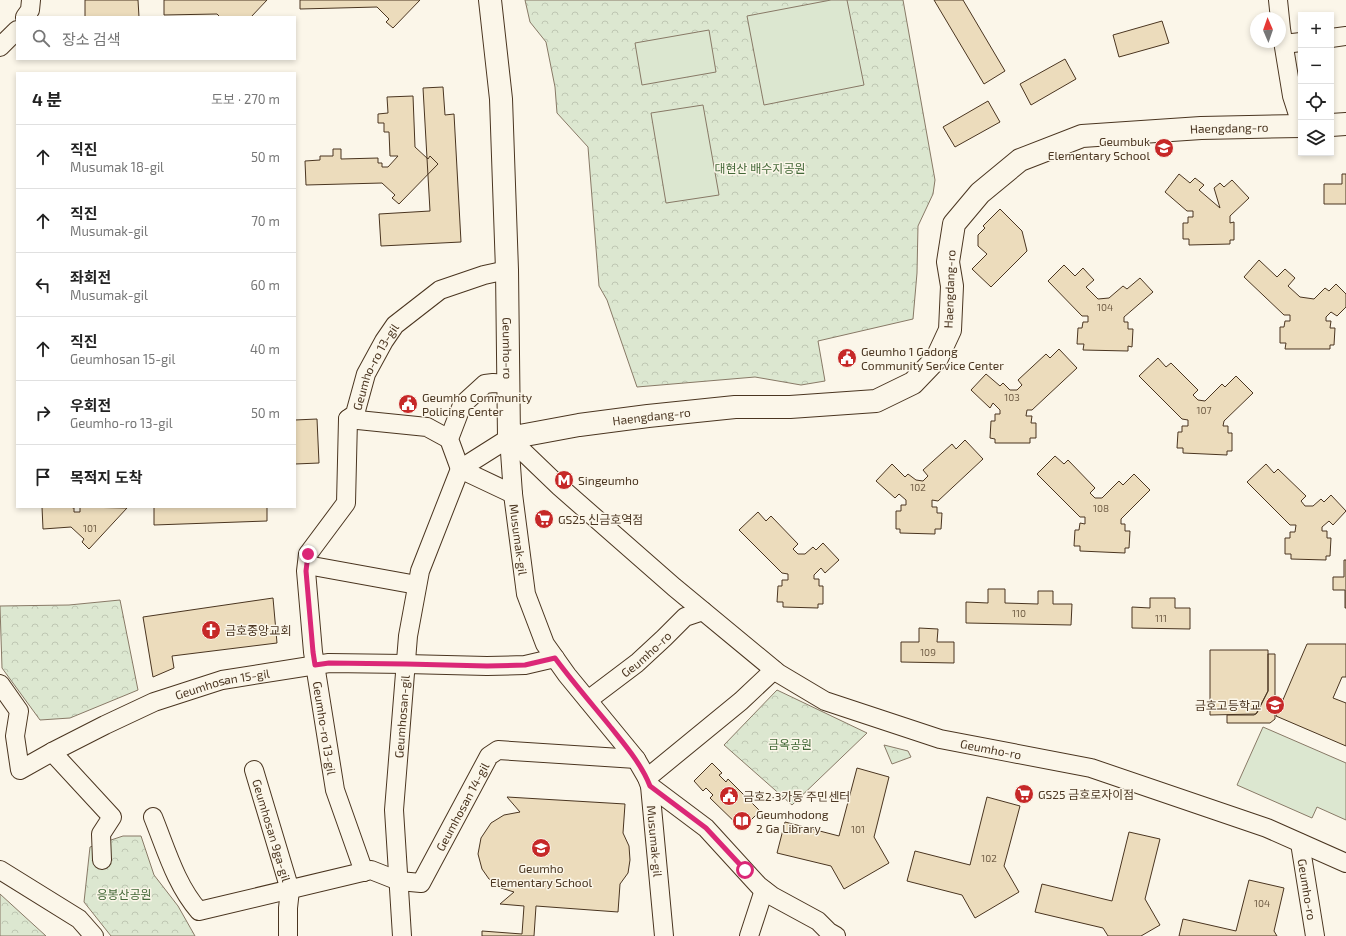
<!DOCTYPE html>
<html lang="ko">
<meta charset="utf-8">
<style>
:root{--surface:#fff;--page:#f2f2f2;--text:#222;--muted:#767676;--line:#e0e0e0}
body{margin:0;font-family:"Exo 2","Noto Sans KR",sans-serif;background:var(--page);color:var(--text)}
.controls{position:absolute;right:12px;top:12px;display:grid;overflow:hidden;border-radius:0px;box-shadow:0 2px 6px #0003}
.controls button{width:36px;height:36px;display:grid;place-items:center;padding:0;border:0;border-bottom:1px solid var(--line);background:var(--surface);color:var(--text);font:20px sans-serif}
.compass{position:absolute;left:1250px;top:12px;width:36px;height:36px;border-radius:50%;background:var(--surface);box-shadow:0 2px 6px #0003;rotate:358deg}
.stop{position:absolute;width:12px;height:12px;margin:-9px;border:3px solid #db2777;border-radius:50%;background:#fff}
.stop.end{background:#db2777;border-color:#fff;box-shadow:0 1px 4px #0008}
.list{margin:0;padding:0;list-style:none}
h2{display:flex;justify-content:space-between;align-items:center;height:52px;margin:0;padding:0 16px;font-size:17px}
h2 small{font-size:13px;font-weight:400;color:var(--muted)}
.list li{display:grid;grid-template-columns:26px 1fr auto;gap:12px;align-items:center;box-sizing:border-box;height:64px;padding:0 16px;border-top:1px solid var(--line)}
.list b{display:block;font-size:15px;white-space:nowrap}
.list p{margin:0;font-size:13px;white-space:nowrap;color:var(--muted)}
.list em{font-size:13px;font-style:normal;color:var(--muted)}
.icon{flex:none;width:22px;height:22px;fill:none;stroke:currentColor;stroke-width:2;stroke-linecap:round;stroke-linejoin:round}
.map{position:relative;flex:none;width:1346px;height:936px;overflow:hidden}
.search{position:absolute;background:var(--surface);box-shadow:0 2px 6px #0003;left:16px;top:16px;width:280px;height:44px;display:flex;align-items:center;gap:10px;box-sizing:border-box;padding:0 14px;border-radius:0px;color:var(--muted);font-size:15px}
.panel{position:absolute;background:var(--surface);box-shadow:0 2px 6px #0003;left:16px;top:72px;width:280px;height:436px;border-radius:0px}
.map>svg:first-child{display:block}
.forest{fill:url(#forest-crowns);stroke:#887966}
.pitch{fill:#dce7d0;stroke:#887966}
.building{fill:#ecdcbc;stroke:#4a3520}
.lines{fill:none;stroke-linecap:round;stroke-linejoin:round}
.minor-casing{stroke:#4a3520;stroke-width:20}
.major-casing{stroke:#4a3520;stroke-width:24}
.minor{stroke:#fbf6e9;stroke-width:18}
.major{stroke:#fbf6e9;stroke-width:22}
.route{stroke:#db2777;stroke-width:5}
.labels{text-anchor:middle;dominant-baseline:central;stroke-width:3;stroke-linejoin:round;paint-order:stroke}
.number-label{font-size:10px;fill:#725f47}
.street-label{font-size:12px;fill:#4a3520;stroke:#fbf6e9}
.poi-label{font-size:12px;fill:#4a3520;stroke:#fbf6e9;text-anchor:start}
.park-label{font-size:12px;fill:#436837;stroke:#fbf6e9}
</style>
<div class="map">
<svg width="1346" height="936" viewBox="0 0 1346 936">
<defs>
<pattern id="forest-crowns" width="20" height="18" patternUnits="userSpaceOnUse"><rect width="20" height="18" fill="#dce7d0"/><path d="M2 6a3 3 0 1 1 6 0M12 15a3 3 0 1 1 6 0" fill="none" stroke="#bec7b2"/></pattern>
</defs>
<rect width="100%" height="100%" fill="#fbf6e9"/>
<path class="forest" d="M525,0H903L935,180L933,194L918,226L917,273L913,319L818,341L825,381L801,385L755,377L637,387L607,300L599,286L588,147L557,113L555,87L546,42L530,22Z
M120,600L138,690L70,718L40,720L2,668L0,606L69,605Z
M777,690L867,733L792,805L724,745Z
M884,745L908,751L911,757L892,764Z
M123,836H141L154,875L178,906L195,936H111L84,902L90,847Z
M0,894L46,936H0Z"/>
<path class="pitch" d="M831,0H847L864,85L764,105L747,16Z
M709,30L716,72L642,85L635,43Z
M703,105L719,195L666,203L651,113Z
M1263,727L1346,763V820L1317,807L1312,818L1237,785Z"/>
<path class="building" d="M85,0H138L139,17H85Z
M164,0H267L251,17H220L217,14L164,15Z
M300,0H420L393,28L386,22L389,19L377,7L300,9Z
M934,0H963L1005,71L984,84Z
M1162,21L1169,43L1119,57L1113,35Z
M1065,59L1076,79L1031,105L1020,84Z
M443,87L445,115L454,114L461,242L381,246L379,214L430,211L423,88Z
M413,96L415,147L428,159L430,156L438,164L399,204L392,198L395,195L382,183L306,185L305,161L320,160V156H333V149H341V159L378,158V163H382V167H388L398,156H390L389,132H384V123H378V114L388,113L387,97Z
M988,101L1000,122L955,147L943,127Z
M1179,174L1190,183L1195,178L1204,185L1199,190L1220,208L1214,188L1220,183L1224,187L1232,180L1249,198L1230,216V223L1234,222V240H1230V244L1189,245V239H1183V223H1188V217H1193V211H1187L1165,192Z
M1342,174H1346V204H1324V184H1342Z
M1000,209L1022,231L1027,251L991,287L972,269L987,254L978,246V235L985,228L983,226Z
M1259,260L1277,277L1285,269L1295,278L1288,286L1300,297L1314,299L1325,288L1329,291L1336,284L1346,294V307L1337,316L1331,312L1326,317V321H1331L1330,328H1335L1334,345H1330V349H1285L1286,343H1280V327H1284L1285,321H1290V315H1284L1244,277Z
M1064,265L1075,276L1083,268L1094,280L1086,287L1098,299L1109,298L1123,286L1127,289L1140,278L1153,292L1124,317V322H1128V329H1133L1132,347L1128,346V351L1083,350L1084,344H1077L1078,328H1082L1083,322H1088V316H1082L1048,281Z
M1059,349L1077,368L1032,410H1027L1026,416H1032L1031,423H1036V438H1030V443H995V439L990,438L991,421H995V414H1000V410L993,403L990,408L971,390L986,374L1000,386L1003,383L1010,390H1017L1022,385L1018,380L1046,354L1050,358Z
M1158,358L1166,367L1171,363L1198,390L1193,395L1198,400L1205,401L1222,384L1225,387L1236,376L1253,393L1224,421L1223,426H1228V433H1232V451H1227V455L1183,453V448H1177L1178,432H1182V426H1188V420L1182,419L1139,376Z
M317,419L319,463L295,464V420Z
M965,440L983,459L938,501L932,500V507H937V513H942L941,529H935V534L900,533V529H896V511H901V505H906V500L899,494L895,498L876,481L892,464L905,477L908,474L916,480L923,481L928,476L923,470L952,444L956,449Z
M1055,456L1064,464L1068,460L1095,488L1090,493L1095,498H1102L1119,481L1123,485L1134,474L1150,490L1121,519V524H1125V531H1130L1129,548H1125V553L1080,551V546H1074L1075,530H1079L1080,523L1085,524V517H1080L1037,474Z
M1266,464L1274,473L1278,469L1306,496L1301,501L1305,506H1313L1321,499L1324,502L1331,495L1346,511L1333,525L1329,521L1322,527V531H1327V538H1331L1330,556H1326V560L1291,559V554H1285V538H1290V532H1295L1296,525H1290L1247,482Z
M42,507H69L74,508V512H80V507L127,508L89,549L82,542L84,539L71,527L43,529Z
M154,507H267V521L154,525Z
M758,512L766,521L771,516L798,544L793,549L798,554H805L813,547L816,550L823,543L839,560L825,573L821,568L814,575V579H819V586H823V604H818V608L783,607V602H777L778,586H782V580H788V574L782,573L739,530Z
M1344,560H1346V608H1345V590H1333V577H1344Z
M988,589H1005V603L1038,604V591H1053V604H1072L1071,625L966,623V602L988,603Z
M273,598L277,643L172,656L174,668L153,677L143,617Z
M1150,598H1175V608H1190V629L1132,628V607L1150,608Z
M919,628L938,629L937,642H954V663L901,662V642H919Z
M1307,644H1346V677H1342L1333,698L1346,703V746L1276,716Z
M1210,650H1268V691L1256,714L1210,715Z
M1268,654H1275V719L1270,723H1227V715H1254L1257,713L1268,691Z
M712,763L722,773L719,775L726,782L728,779L760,811L742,829L710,798L713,795L706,788L703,791L694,781Z
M857,768L889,777L874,837L889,863L844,889L831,866L777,853L785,822L839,836Z
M507,797L625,804L623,833L629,846L630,860L628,873L620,884L618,912L536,906L534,936H482V931L522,934L524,906L500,904L514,892L501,888L489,879L482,869L478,854L481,838L491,823L504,815L520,812Z
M987,797L1020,806L1004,866L1019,892L975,918L962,895L907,881L915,851L970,865Z
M1129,832L1160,839L1145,899L1160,925L1141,936H1108L1103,928L1035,912L1042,884L1112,901Z
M1249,880L1284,888L1274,931L1277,936H1179L1183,919L1236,931Z"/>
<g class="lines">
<defs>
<g id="minor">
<path d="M1278,0L1281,29L1292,96L1301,124"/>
<path d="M25,17L30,10L31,0"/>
<path d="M1331,38L1346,36"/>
<path d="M1284,44L1301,42"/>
<path d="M0,47L17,30"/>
<path d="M509,384L493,383L485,384L462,405L449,439L460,469L513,494"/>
<path d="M348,419L427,427L449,439"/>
<path id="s1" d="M509,438L560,487L674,587L778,673L825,701L940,739L1091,768L1267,828L1346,863"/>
<path id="s2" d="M509,438L513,494L526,594L545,644L567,675L636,759L647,778L650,786L664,936"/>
<path d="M307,565L417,585"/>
<path id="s3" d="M0,684L19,711L15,736L20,770L52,752L105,725L154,702L222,680L329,663L406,664L487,666L525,665L555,658"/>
<path id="s4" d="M588,700L637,663L664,638L685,617L703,611"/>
<path d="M52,752L112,817L101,834L102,860"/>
<path id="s5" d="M254,770L290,890L288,908V936"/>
<path d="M647,778L741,701L774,670"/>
<path d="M650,786L706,828L759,886L772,896L818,921L829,932L836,936"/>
<path id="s6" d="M153,817C166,849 176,885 199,911L371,870L399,881L421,883L489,756L498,750L636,759"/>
<path id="s7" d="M1300,843L1315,936"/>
<path d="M0,870L79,919L94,936"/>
<path id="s8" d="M364,872L335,790L313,652L306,571L308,554L346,503L348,419L355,414L366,374L384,341L395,325L440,290L484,275L507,270"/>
<path id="s9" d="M402,936L394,810L408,636L420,571L460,469L509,438"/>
<path d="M749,936L764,890"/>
</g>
<g id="major">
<path id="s10" d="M490,0L501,99L507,270L509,438L579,425L648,416L735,407H790L876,401L913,383L937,358L950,330L952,286L948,262L954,224L980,193L1020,160L1082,136L1201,128L1301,126"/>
<path d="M1331,125L1346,124"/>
</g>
</defs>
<use href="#minor" class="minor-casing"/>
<use href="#major" class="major-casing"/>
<use href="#minor" class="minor"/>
<use href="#major" class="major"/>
</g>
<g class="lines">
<path class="route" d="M308,554L306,571L313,652L315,665L329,663L406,664L487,666L525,665L555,658C572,681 591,703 609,725C624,744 641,763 650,786L706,828L745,870"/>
</g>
<defs>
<symbol id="school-disc" viewBox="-11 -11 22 22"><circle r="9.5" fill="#c62828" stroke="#fbf6e9"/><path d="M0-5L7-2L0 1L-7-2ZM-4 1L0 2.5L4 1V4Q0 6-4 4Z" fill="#fff"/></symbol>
<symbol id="civic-disc" viewBox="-11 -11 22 22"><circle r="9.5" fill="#c62828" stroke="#fbf6e9"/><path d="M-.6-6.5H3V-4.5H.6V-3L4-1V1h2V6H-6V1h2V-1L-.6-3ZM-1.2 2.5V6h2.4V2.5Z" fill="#fff"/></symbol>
<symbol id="metro-disc" viewBox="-11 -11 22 22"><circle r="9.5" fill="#c62828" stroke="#fbf6e9"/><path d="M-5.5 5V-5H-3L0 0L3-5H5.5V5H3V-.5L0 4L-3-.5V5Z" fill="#fff"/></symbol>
<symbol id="supermarket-disc" viewBox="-11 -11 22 22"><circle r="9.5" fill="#c62828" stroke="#fbf6e9"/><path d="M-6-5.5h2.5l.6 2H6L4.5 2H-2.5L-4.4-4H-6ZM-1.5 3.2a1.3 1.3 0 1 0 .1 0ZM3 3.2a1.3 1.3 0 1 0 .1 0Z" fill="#fff"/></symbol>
<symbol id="church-disc" viewBox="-11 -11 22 22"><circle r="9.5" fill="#c62828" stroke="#fbf6e9"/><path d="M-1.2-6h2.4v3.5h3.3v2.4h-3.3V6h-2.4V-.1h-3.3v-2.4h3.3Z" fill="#fff"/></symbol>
<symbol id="library-disc" viewBox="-11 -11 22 22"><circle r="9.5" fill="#c62828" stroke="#fbf6e9"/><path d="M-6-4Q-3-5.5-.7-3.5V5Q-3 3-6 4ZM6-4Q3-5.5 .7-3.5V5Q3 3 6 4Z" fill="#fff"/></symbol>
</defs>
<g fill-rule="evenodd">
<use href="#school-disc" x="1153" y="137" width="22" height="22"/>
<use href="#civic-disc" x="836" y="347" width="22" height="22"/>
<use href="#civic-disc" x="397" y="393" width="22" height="22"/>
<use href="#metro-disc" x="553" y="469" width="22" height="22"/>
<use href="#supermarket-disc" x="533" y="508" width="22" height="22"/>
<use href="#church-disc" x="200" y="619" width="22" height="22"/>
<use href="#school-disc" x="1264" y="694" width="22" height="22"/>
<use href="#supermarket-disc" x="1013" y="783" width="22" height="22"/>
<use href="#civic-disc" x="718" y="785" width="22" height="22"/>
<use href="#library-disc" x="731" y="810" width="22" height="22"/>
<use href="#school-disc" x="530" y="837" width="22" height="22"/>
</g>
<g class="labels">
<g class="number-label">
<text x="1105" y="307">104</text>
<text x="1012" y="397">103</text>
<text x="1204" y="410">107</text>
<text x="918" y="487">102</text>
<text x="1101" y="508">108</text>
<text x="90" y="528">101</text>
<text x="1019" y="613">110</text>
<text x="1161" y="618">111</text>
<text x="928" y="652">109</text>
<text x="858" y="829">101</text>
<text x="989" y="858">102</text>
<text x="1262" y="903">104</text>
</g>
<g class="street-label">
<text stroke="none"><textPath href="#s10" startOffset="1328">Haengdang-ro</textPath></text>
<text transform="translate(949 289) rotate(-88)">Haengdang-ro</text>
<text stroke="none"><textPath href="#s10" startOffset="349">Geumho-ro</textPath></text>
<text stroke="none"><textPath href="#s8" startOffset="533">Geumho-ro 13-gil</textPath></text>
<text stroke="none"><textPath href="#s10" startOffset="583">Haengdang-ro</textPath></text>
<text stroke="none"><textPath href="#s2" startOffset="102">Musumak-gil</textPath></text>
<text stroke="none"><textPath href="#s4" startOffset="74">Geumho-ro</textPath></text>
<text stroke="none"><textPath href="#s3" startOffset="314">Geumhosan 15-gil</textPath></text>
<text stroke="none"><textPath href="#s9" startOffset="220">Geumhosan-gil</textPath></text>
<text transform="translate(325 728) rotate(81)">Geumho-ro 13-gil</text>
<text stroke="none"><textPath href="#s1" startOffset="585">Geumho-ro</textPath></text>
<text stroke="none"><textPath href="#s6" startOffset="421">Geumhosan 14-gil</textPath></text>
<text stroke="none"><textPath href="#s5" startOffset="63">Geumhosan 9ga-gil</textPath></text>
<text stroke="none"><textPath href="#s2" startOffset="443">Musumak-gil</textPath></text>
<text stroke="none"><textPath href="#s7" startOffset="47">Geumho-ro</textPath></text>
</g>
<g class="poi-label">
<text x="1150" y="141" text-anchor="end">Geumbuk<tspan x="1150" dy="14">Elementary School</tspan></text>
<text x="861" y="351">Geumho 1 Gadong<tspan x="861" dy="14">Community Service Center</tspan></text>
<text x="422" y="397">Geumho Community<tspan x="422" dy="14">Policing Center</tspan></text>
<text x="578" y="480">Singeumho</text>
<text x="558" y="519">GS25 신금호역점</text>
<text x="225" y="630">금호중앙교회</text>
<text x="1261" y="705" text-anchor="end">금호고등학교</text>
<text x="1038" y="794">GS25 금호로자이점</text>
<text x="743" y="796">금호2·3가동 주민센터</text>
<text x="756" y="814">Geumhodong<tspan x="756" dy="14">2 Ga Library</tspan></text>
<text x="541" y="868" text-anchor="middle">Geumho<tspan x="541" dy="14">Elementary School</tspan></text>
</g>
<g class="park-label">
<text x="760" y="168">대현산 배수지공원</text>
<text x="790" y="744">금옥공원</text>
<text x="124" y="894">응봉산공원</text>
</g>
</g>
</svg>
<div class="controls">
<button>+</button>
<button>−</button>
<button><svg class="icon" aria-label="locate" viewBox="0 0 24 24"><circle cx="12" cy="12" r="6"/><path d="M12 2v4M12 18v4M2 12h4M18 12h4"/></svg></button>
<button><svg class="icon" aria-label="layers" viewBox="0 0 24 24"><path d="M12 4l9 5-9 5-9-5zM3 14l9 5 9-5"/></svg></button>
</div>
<svg class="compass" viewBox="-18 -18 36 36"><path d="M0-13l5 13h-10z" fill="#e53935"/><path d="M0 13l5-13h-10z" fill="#767676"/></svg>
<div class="stop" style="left:745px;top:870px"></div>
<div class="stop end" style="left:308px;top:554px"></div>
<div class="search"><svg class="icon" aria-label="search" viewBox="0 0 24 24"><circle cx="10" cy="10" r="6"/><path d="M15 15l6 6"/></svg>장소 검색</div>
<section class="panel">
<h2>4 분<small>도보 · 270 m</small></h2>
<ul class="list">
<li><svg class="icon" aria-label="ahead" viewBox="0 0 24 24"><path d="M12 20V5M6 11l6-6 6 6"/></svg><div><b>직진</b><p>Musumak 18-gil</p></div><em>50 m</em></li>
<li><svg class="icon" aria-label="ahead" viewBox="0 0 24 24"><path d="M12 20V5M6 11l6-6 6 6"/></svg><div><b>직진</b><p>Musumak-gil</p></div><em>70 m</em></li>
<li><svg class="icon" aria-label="left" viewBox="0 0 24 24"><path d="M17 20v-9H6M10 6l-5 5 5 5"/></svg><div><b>좌회전</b><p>Musumak-gil</p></div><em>60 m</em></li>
<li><svg class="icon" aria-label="ahead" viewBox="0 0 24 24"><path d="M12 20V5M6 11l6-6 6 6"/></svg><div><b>직진</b><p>Geumhosan 15-gil</p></div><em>40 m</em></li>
<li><svg class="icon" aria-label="right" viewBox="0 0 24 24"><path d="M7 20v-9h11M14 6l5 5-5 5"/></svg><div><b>우회전</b><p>Geumho-ro 13-gil</p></div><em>50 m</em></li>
<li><svg class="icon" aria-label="arrive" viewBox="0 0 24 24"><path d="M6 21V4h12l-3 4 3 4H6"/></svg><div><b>목적지 도착</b></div></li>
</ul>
</section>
</div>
